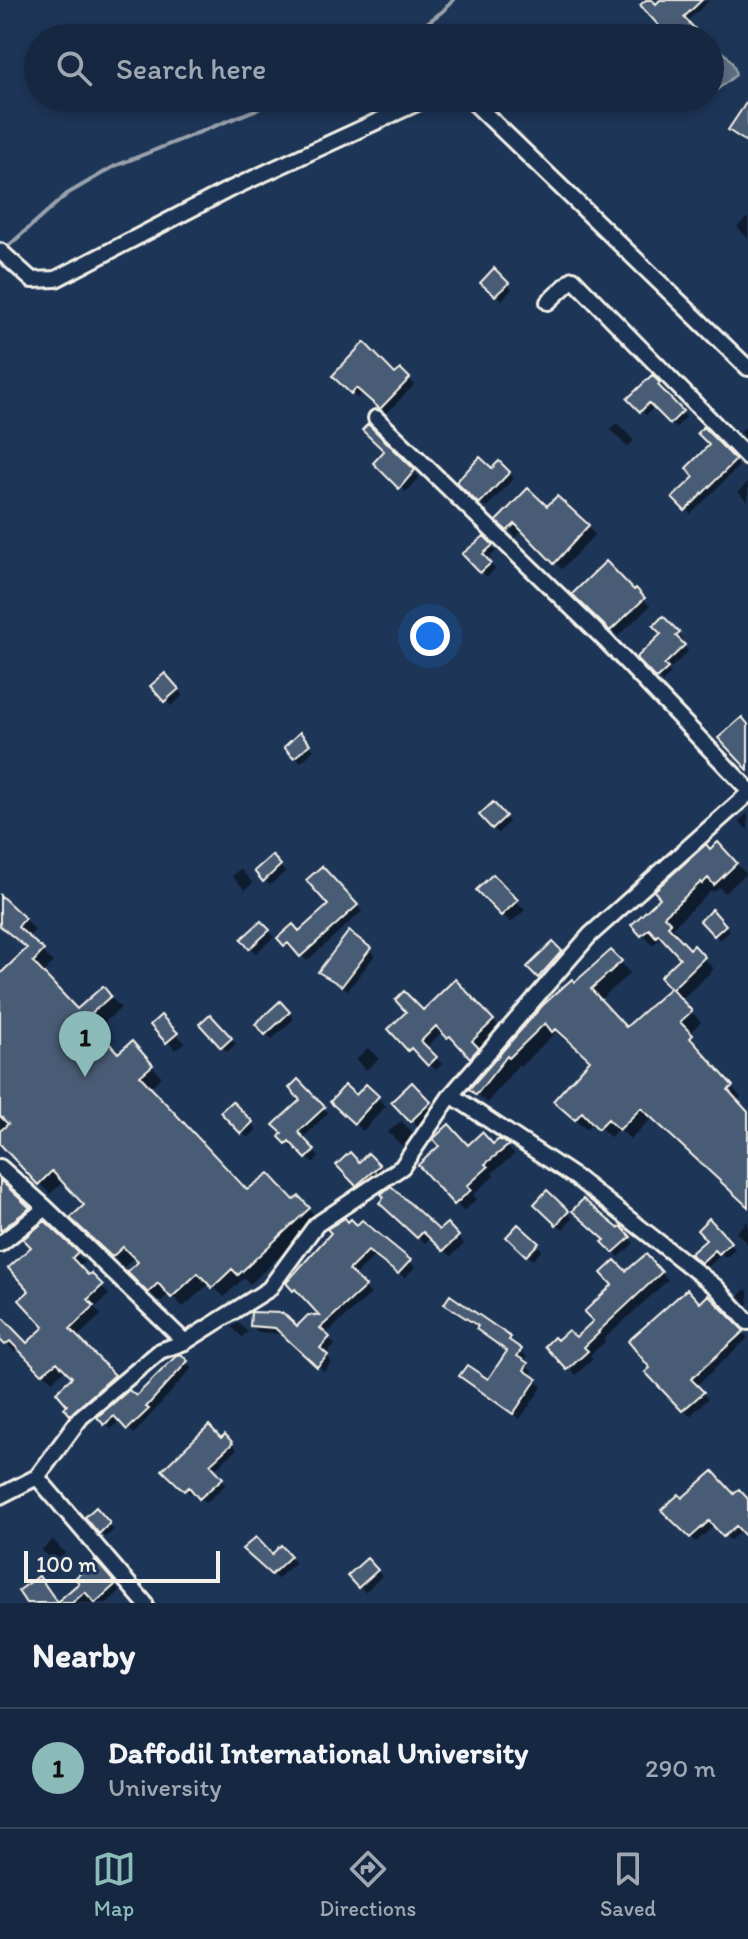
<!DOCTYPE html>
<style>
:root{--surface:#162841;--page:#1f3048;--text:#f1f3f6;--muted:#9ea6b1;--line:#35445a;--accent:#8bbbb9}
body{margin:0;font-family:Itim,sans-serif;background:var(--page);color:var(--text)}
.scale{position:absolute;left:24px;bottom:20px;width:196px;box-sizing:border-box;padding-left:8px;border:4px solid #f4f1e8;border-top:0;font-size:22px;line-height:28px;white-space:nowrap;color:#f4f1e8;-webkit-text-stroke:6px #1d3557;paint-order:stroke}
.you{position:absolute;left:430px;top:636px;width:28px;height:28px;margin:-20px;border:6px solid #fff;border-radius:50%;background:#1a73e8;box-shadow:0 0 0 12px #1a73e833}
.badge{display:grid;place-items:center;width:52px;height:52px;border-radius:50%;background:var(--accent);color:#111;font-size:26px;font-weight:700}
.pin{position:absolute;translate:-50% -66px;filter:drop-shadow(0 2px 4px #0008)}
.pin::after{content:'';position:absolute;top:42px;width:28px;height:24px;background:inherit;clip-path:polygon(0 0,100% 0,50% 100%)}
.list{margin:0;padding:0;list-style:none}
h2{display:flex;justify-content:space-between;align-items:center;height:104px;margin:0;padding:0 32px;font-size:34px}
h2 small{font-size:26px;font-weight:400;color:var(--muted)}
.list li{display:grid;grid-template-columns:52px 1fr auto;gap:24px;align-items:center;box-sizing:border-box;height:120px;padding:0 32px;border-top:2px solid var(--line)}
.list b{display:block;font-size:30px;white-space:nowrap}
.list p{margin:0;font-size:26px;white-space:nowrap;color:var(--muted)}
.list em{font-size:26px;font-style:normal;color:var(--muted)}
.icon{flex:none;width:44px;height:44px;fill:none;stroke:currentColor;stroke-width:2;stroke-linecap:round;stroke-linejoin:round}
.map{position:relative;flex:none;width:748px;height:1603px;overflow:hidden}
.search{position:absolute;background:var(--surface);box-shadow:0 4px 12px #0003;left:24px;right:24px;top:24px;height:88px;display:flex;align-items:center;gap:20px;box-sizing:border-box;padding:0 28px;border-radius:44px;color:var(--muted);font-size:30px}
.sheet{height:224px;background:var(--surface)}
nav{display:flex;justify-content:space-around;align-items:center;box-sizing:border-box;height:112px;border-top:2px solid var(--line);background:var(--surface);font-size:22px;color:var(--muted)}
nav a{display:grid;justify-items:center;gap:4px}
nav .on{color:var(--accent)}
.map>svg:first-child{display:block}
.water{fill:url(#water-ripples);stroke:#9aa2ab;stroke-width:2}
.shadow{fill:#0007}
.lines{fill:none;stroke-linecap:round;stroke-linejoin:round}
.stream{stroke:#9aa2ab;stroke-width:4}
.building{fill:#485b74;stroke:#f4f1e8;stroke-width:2}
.minor-casing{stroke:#f4f1e8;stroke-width:20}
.minor{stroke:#1d3557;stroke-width:14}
</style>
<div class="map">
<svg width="748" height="1603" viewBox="0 0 748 1603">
<defs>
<pattern id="water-ripples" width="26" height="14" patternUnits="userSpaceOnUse" patternTransform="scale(2)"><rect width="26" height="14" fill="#5e6d82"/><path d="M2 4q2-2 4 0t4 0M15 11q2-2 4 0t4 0" fill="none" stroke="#768294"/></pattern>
</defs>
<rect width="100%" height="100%" fill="#1d3557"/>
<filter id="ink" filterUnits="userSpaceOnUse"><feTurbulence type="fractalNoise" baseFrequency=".0125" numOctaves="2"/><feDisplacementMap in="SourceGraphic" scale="16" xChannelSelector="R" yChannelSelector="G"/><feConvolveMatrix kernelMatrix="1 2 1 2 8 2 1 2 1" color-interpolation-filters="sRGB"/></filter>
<g filter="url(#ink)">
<path class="water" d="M710,41C722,51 735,59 736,75L713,93H710Z"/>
<path class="shadow" d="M649,0L656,7L663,0L709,1L686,22L697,34L693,38H652L663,27Z
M748,217V238L737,227Z
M494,271L512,289L502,300L483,283Z
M401,371L414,385L387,413L363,392L357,398L335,376L395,377Z
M652,377L664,389L661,391L686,417L676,428L655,406L646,415L630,399Z
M617,423L634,441L627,447L610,429Z
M748,425V441L740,432Z
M368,427L419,477L406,492L376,463L387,451Z
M703,429L739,466L691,514L675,498L697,477L712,445Z
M499,464L514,478L486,508L459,482L492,471Z
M748,482V502L738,492Z
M557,499L595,534L562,569L523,529L516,537L499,520L547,509Z
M483,539L496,551L487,560L495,569L487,577L465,554Z
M636,591L650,606L618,636L575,594Z
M663,618L683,639L680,642L688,651L668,671L671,674L662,682L639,658L664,634Z
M165,676L183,695L171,706L153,686Z
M300,735L314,750L301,762L287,747Z
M493,805L509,822L498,833L482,816Z
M748,813V830L739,821Z
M718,844L746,874L725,893L719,887L714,892L712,890L673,927L679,934L676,937L690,951L694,948L714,969L681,1000L701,1022L689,1034L701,1047L698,1050L741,1097L737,1101L748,1114V1205L653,1117L630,1139L619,1128L610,1137L594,1121L586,1129L566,1111L592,1061L567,1038L564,1040L556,1032L521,1066L519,1064L487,1103L472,1089L575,985L611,952L630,973L599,1001L626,1029L673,988L683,958L669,943L667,945L660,938L653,945L634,925Z
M272,857L285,872L270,885L256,871Z
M322,868L362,911L307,961L294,947L291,949L280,938L299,933L331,905Z
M240,869L253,883L245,890L232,876Z
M493,876L525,910L511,923L479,890Z
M2,896L35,930L28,938L53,962L42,975L77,1011L102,989L121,1008L95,1030L119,1055H142L162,1077L149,1088L248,1192L295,1202L299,1199L319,1220L250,1284L244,1278L224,1297L210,1283L183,1307L170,1293L160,1302L130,1272L140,1262L135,1256L124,1267L73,1218L87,1205L64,1181L50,1194L0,1143V977L29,949L0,919Z
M712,912L730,931L720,940L702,921Z
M261,924L274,937L256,953L243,939Z
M553,945L566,958L544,982L530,967Z
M369,950L375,955L348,990L321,972Z
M455,982L499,1027L477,1049L483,1056L478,1062L443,1031L426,1048L442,1064L436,1070L418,1053L416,1055L391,1030L423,1013Z
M280,1004L294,1019L272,1039L257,1024Z
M210,1016L236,1044L227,1052L202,1024Z
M153,1025L169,1026L185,1043L176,1050Z
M368,1048L379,1059L366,1070L356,1059Z
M298,1081L328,1113L302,1139L319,1157L313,1163L296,1145L292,1148L287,1143L285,1133L303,1100Z
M412,1085L438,1112L420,1129L394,1102Z
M366,1087L386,1106L363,1131L333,1102L356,1098Z
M232,1104L257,1129L248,1138L223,1112Z
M401,1121L414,1134L402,1146L388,1132Z
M499,1141L515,1154L492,1173L494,1176L473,1195L477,1199L463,1211L456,1203L468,1148L494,1147Z
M368,1156L383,1171L362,1189L338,1165L359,1164Z
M0,1177L3,1186L40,1219L13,1240L0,1228Z
M547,1193L573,1218L563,1229L537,1204Z
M382,1203L439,1232L447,1226L464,1244L451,1256L431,1237L425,1243Z
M709,1221L735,1249L726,1258L722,1254L708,1267L698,1259L709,1240Z
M748,1221V1244L736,1232Z
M45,1224L84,1262L79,1267L109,1294L95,1308L101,1315L76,1338L122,1385L80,1422L66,1408L75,1377L67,1368L52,1381L20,1347L15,1352L0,1337V1317L27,1346L47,1327L32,1291L34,1247Z
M518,1227L542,1250L533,1260L509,1237Z
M620,1228L634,1243L619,1257L605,1242Z
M334,1233L409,1261L415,1267L405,1278L375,1255L354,1277L371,1294L325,1335L335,1345L325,1355L332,1362L324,1371L283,1334L258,1332L252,1326L297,1329L325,1318L302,1294L301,1295L288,1283Z
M645,1256L668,1280L603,1340L605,1342L590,1355L593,1359L576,1375L548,1346L576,1340L596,1321L626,1274Z
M746,1289L748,1291V1305L739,1295Z
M708,1298L748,1338L696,1386L708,1399L690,1416L648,1372Z
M446,1304L509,1339L527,1357L523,1363L533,1371L530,1376L542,1387L520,1419L468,1382H488L508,1352Z
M238,1323L248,1332L242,1337L232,1327Z
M180,1356L192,1368L134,1434L120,1420L111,1429L100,1417L136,1399Z
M225,1437L237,1449L214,1470L226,1484L206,1503L195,1491L191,1494L165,1470Z
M734,1496L748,1501V1536L742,1530L730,1540L715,1525L696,1542L664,1510L683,1501Z
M96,1510L114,1530L105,1537L100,1532Z
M53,1540L65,1553L53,1563L41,1550Z
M281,1548L295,1563L277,1579L261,1562Z
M367,1561L382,1576L365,1592L350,1576Z
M100,1568L120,1591L107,1603H59Z"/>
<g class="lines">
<path class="stream" d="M407,38L443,11L453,0
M5,249L67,194L115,166L285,98"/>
</g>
<path class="building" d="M646,0H652L656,4L660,0H702L684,17L695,29L685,38H650L660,27L640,5Z
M748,100V143L728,130Z
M494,268L509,283L495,296L480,283Z
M364,342L395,374L401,369L410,378L380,409L356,388L351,394L332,376Z
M652,375L660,383L658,385L683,411L670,424L649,403L640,412L627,399Z
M368,424L415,470L399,489L373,463L384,451L362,430Z
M703,427L736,460L685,511L672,498L694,477L686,468L709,445L697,433Z
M480,457L492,468L499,461L510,472L479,504L456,482Z
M528,488L547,506L557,496L589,525L554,564L515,524L507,531L496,521Z
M484,536L493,545L483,554L491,563L480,573L462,554Z
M606,561L634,590L636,588L645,598L610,631L572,594Z
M663,616L680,633L676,636L685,645L664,665L668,668L656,679L636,658L661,634L653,626Z
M165,673L179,689L164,702L150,686Z
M742,717L748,724V770L718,738Z
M300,732L310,744L294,758L284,747Z
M493,802L506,816L492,829L479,815Z
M718,842L737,863L714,885L708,878L702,884L701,882L664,916L671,923L668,926L690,949L694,945L705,957L672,989L692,1011L680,1022L693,1035L690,1038L733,1086L728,1090L748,1112V1207L641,1108L619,1130L608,1119L598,1129L582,1112L575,1120L553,1101L590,1060L556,1029L552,1032L545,1023L509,1058L507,1056L476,1095L469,1089L543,1005L572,979L575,982L611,950L622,961L591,989L626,1027L670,988L660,977L680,958L658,934L656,937L649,929L641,936L631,925L660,898L654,891L706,844L710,849Z
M272,855L281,865L263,882L254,871Z
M322,866L358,905L300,957L288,943L284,946L277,938L293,924L299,931L328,905L306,880Z
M493,874L518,900L501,916L476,890Z
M0,895L25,918L18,927L44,950L33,962L77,1009L103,986L111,996L86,1018L118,1053L132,1041L153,1065L140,1076L247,1190L269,1173L294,1200L299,1196L310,1208L238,1275L232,1269L212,1288L198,1273L171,1298L158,1283L148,1293L127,1272L138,1262L123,1247L112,1257L70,1218L84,1205L52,1171L38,1185L0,1144V1131L8,1124L0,1116V974L27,948L0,926Z
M712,909L726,925L714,936L700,921Z
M261,921L270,930L249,949L241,939Z
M349,931L371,948L342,986L318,972Z
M553,942L562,951L538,978L527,967Z
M455,979L494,1020L472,1041L479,1048L470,1058L450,1036L447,1038L436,1026L421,1041L437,1057L428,1066L411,1048L408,1051L388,1029L406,1012L395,1000L404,991L423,1010Z
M280,1001L290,1012L265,1035L255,1024Z
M210,1014L232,1038L221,1048L199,1024Z
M161,1015L178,1033L166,1043L150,1025Z
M298,1079L325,1107L298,1132L315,1150L306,1159L289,1141L286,1144L279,1137L282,1133L273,1125L300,1100L289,1088Z
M412,1082L431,1102L410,1122L391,1102Z
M366,1084L379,1096L354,1124L330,1102L345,1085L356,1095Z
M232,1101L253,1122L241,1134L220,1112Z
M449,1124L468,1145L482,1132L493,1144L499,1139L509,1145L485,1164L488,1167L467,1186L471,1190L454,1205L418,1165L439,1146L433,1139Z
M350,1152L359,1162L368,1153L380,1165L356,1186L336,1165Z
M0,1180L30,1208L1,1230H0Z
M391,1186L439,1230L447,1223L459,1236L443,1251L423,1232L417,1238L379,1203L384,1197L381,1194Z
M547,1190L569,1211L556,1225L534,1204Z
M583,1199L618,1228L621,1226L631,1237L613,1253L602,1242L605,1240L572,1211Z
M345,1218L348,1222L351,1219L357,1225L362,1220L411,1260L398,1274L368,1251L349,1270L366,1286L320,1328L330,1337L320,1348L328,1355L317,1367L275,1328L250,1326L251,1312L283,1313L297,1326L308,1315L320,1316L295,1289L293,1291L286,1283L331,1233L327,1229Z
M709,1218L731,1242L719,1254L715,1250L701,1263L690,1254L706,1240L697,1230Z
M45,1221L78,1252L72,1258L88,1275L91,1273L103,1285L88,1299L94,1306L70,1329L115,1375L70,1415L64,1408L67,1405L56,1392L72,1377L57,1362L42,1374L10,1341L5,1345L0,1340V1315L27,1343L44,1327L19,1300L29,1291L8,1268L31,1247L23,1239Z
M518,1224L539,1243L526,1256L506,1237Z
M646,1254L662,1272L598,1332L599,1333L584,1347L588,1351L567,1370L545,1346L554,1337L557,1340L568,1330L576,1337L593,1321L584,1312L612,1285L601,1273L615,1260L626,1271Z
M687,1289L700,1303L708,1295L744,1331L691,1379L704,1392L682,1411L645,1372L650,1368L628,1341Z
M450,1295L511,1337L509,1340L522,1349L517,1356L528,1363L524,1370L537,1379L513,1414L459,1376L467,1365L488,1379L507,1351L476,1329L478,1326L444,1304Z
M181,1354L188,1361L146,1407L149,1409L127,1430L114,1416L104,1425L97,1417L129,1390L136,1396L176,1356Z
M209,1425L221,1438L225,1434L233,1443L210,1464L223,1478L199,1499L189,1487L184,1491L162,1470Z
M713,1471L734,1494L739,1489L748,1499V1539L736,1526L723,1537L709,1521L690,1538L661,1510L679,1494L682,1498Z
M96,1507L110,1523L99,1534L85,1517Z
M256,1537L272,1554L281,1545L291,1556L271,1575L242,1549Z
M367,1558L378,1570L358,1588L347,1576Z
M95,1560L116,1584L95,1603L85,1592L72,1603H26L18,1591L39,1576L57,1602L79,1583L75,1578Z"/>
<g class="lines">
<defs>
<path id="minor" d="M469,98L748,368
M0,251L32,280L56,279L226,191L428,98
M548,302L573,279L748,458
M376,418L606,641L748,789
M451,1095L578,1179L716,1287L748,1322
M0,1167L46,1208L0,1244
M46,1208L185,1342
M37,1477L145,1603
M0,1496L37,1477L81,1417L160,1351L185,1342L269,1289L316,1225L402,1167L451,1095L590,935L748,794"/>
</defs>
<use href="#minor" class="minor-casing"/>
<use href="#minor" class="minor"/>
</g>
</g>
</svg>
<div class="scale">100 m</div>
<div class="you"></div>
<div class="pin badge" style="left:85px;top:1077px">1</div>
<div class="search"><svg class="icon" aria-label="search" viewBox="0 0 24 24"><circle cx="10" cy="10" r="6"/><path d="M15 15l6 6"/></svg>Search here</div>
</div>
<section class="sheet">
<h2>Nearby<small></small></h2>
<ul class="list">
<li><span class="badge">1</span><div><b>Daffodil International University</b><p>University</p></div><em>290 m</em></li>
</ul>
</section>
<nav>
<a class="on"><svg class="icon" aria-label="map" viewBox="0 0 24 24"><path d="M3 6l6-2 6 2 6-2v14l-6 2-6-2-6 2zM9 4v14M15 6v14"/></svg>Map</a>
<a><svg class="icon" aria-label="directions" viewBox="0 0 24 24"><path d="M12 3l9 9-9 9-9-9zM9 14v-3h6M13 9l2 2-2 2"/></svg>Directions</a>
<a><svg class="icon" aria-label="saved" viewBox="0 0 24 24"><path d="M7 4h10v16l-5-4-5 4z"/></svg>Saved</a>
</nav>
